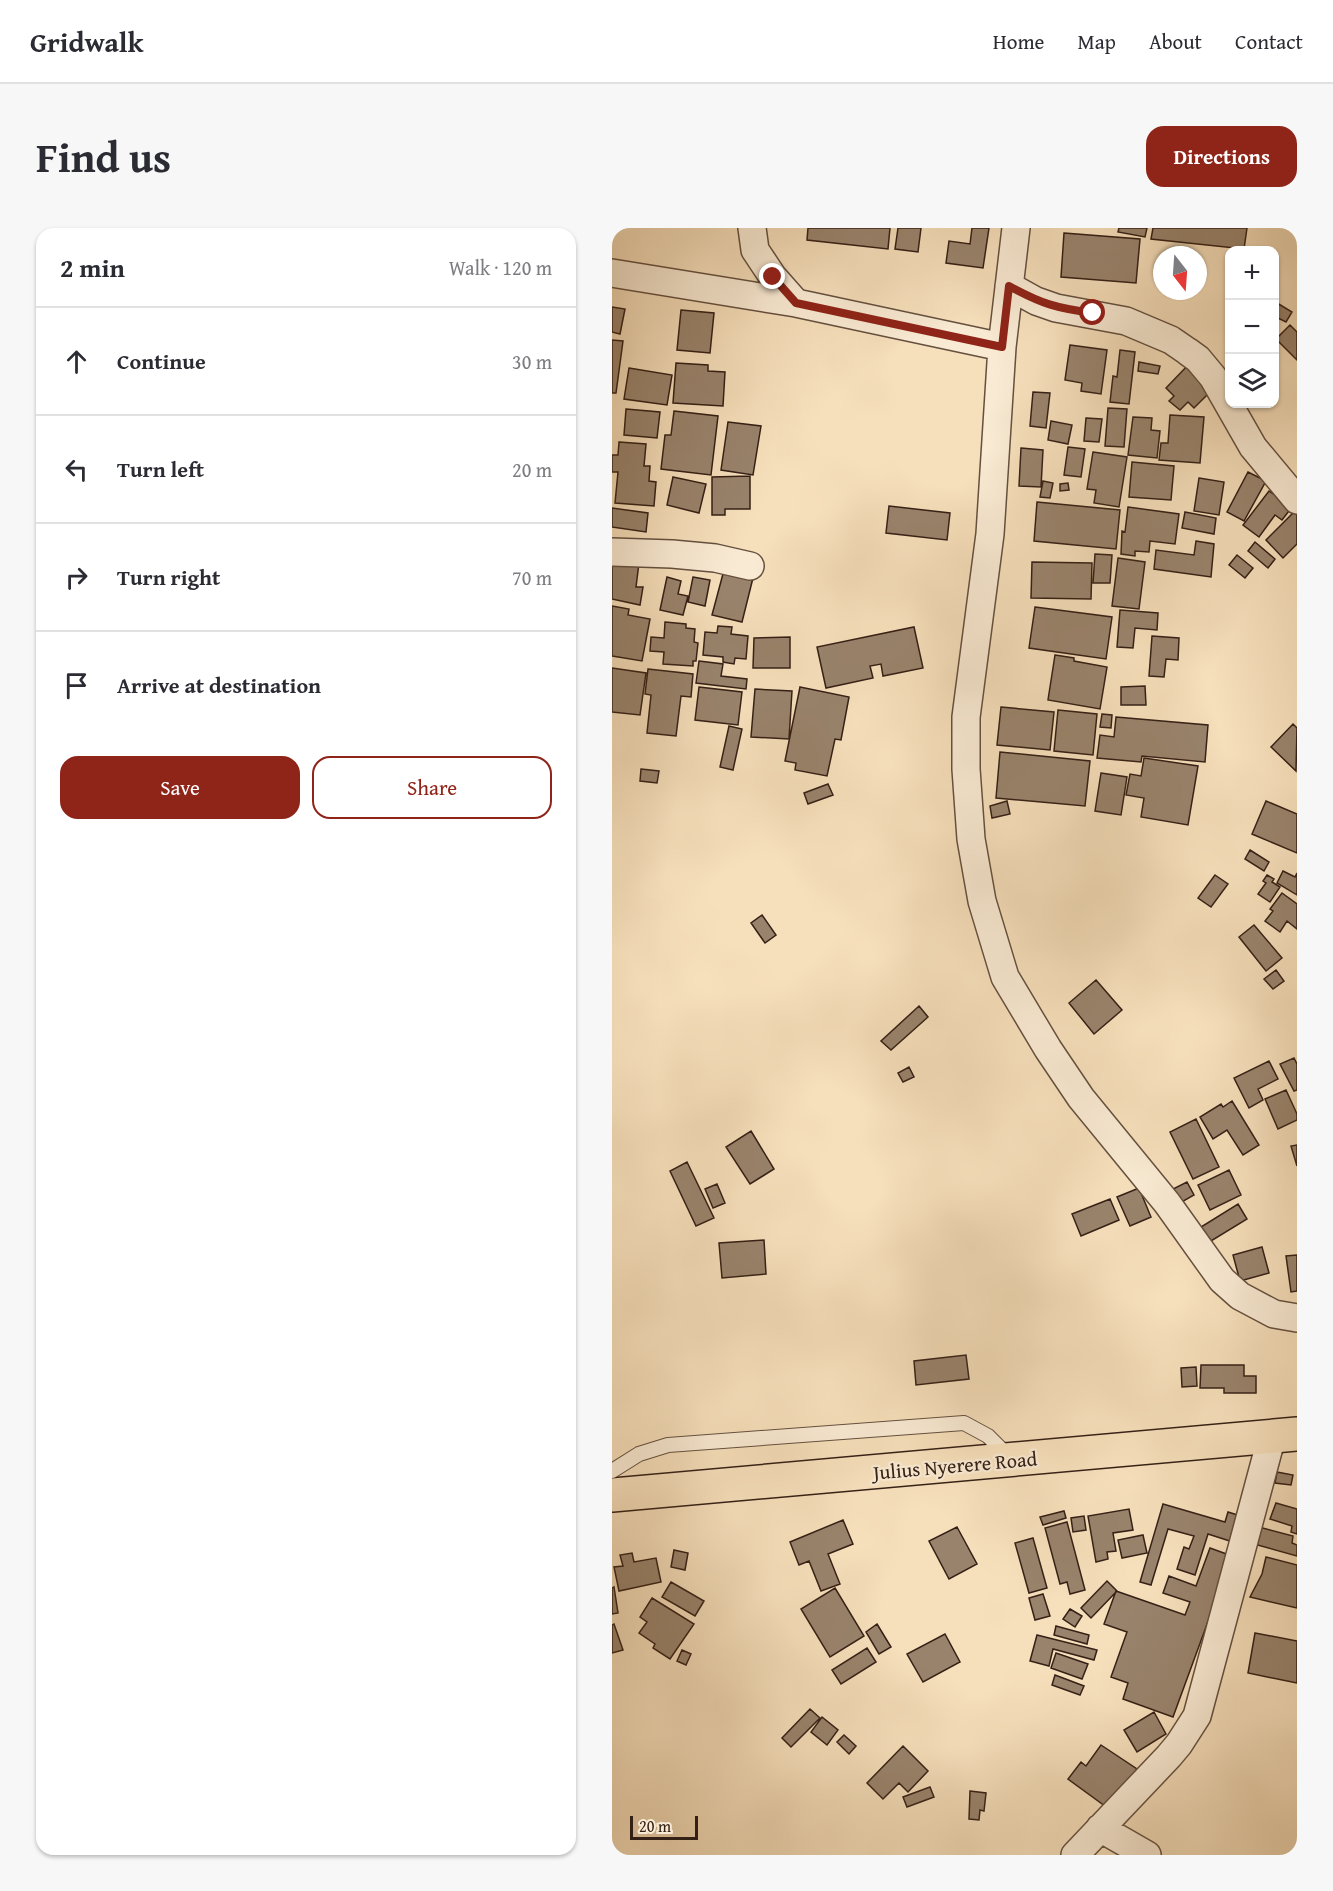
<!DOCTYPE html>
<meta charset="utf-8">
<style>
:root{--surface:#fff;--page:#f7f7f7;--text:#2b2b33;--muted:#7c7c81;--line:#e1e1e2;--accent:#8f2418}
body{margin:0;font-family:"Gentium Book Plus",serif;background:var(--page);color:var(--text)}
.controls{position:absolute;right:18px;top:18px;display:grid;overflow:hidden;border-radius:12px;box-shadow:0 2px 4px #0004}
.controls button{width:54px;height:54px;display:grid;place-items:center;padding:0;border:0;border-bottom:2px solid var(--line);background:var(--surface);color:var(--text);font:30px sans-serif}
.compass{position:absolute;left:541px;top:18px;width:54px;height:54px;border-radius:50%;background:var(--surface);box-shadow:0 2px 4px #0004;rotate:163deg}
.scale{position:absolute;left:18px;bottom:15px;width:68px;box-sizing:border-box;padding-left:6px;border:3px solid #352016;border-top:0;font-size:16px;line-height:21px;white-space:nowrap;color:#352016;-webkit-text-stroke:4px #f9ead3;paint-order:stroke}
.stop{position:absolute;width:18px;height:18px;margin:-14px;border:4px solid #8f2418;border-radius:50%;background:#fff}
.stop.end{background:#8f2418;border-color:#fff;box-shadow:0 2px 6px #0008}
.list{margin:0;padding:0;list-style:none}
h2{display:flex;justify-content:space-between;align-items:center;height:78px;margin:0;padding:0 24px;font-size:26px}
h2 small{font-size:20px;font-weight:400;color:var(--muted)}
.list li{display:grid;grid-template-columns:39px 1fr auto;gap:18px;align-items:center;box-sizing:border-box;height:108px;padding:0 24px;border-top:2px solid var(--line)}
.list b{display:block;font-size:22px;white-space:nowrap}
.list em{font-size:20px;font-style:normal;color:var(--muted)}
.actions{display:flex;gap:12px;padding:18px 24px}
.actions a{flex:1;padding:14px 0;border:2px solid var(--accent);border-radius:18px;text-align:center;font-size:21px;color:var(--accent)}
.actions .main{background:var(--accent);color:#fff}
.icon{flex:none;width:33px;height:33px;fill:none;stroke:currentColor;stroke-width:2;stroke-linecap:round;stroke-linejoin:round}
.map{position:relative;flex:none;width:685px;height:1627px;overflow:hidden;border-radius:18px}
header{display:flex;align-items:center;gap:36px;box-sizing:border-box;height:84px;padding:0 30px;background:var(--surface);border-bottom:2px solid var(--line)}
header strong{font-size:28px}
nav{display:flex;gap:33px;margin-inline-start:auto;font-size:21px}
.intro{display:flex;align-items:center;justify-content:space-between;box-sizing:border-box;height:144px;padding:0 36px}
h1{margin:0;font-size:42px}
.button{padding:15px 27px;border-radius:18px;background:var(--accent);color:#fff;font-size:21px;font-weight:700}
main{display:flex;gap:36px;padding:0 36px}
aside{flex:1;background:var(--surface);border-radius:18px;box-shadow:0 2px 4px #0004}
.map>svg:first-child{display:block}
.building{fill:#99836c;stroke:#352016;stroke-width:1.5}
.lines{fill:none;stroke-linecap:round;stroke-linejoin:round}
.service-casing{stroke:#65503f;stroke-width:16}
.minor-casing{stroke:#65503f;stroke-width:30}
.trunk-casing{stroke:#352016;stroke-width:36}
.service{stroke:#f9ead3;stroke-width:14}
.minor{stroke:#f9ead3;stroke-width:27}
.trunk{stroke:#f6dfbb;stroke-width:33}
.route{stroke:#8f2418;stroke-width:8}
.labels{text-anchor:middle;dominant-baseline:central;stroke-width:4.5;stroke-linejoin:round;paint-order:stroke}
.street-label{font-size:20px;fill:#352016;stroke:#f9ead3}
</style>
<header>
<strong>Gridwalk</strong>
<nav><a>Home</a><a>Map</a><a>About</a><a>Contact</a></nav>
</header>
<div class="intro"><h1>Find us</h1><a class="button">Directions</a></div>
<main>
<aside>
<h2>2 min<small>Walk · 120 m</small></h2>
<ul class="list">
<li><svg class="icon" aria-label="ahead" viewBox="0 0 24 24"><path d="M12 20V5M6 11l6-6 6 6"/></svg><div><b>Continue</b></div><em>30 m</em></li>
<li><svg class="icon" aria-label="left" viewBox="0 0 24 24"><path d="M17 20v-9H6M10 6l-5 5 5 5"/></svg><div><b>Turn left</b></div><em>20 m</em></li>
<li><svg class="icon" aria-label="right" viewBox="0 0 24 24"><path d="M7 20v-9h11M14 6l5 5-5 5"/></svg><div><b>Turn right</b></div><em>70 m</em></li>
<li><svg class="icon" aria-label="arrive" viewBox="0 0 24 24"><path d="M6 21V4h12l-3 4 3 4H6"/></svg><div><b>Arrive at destination</b></div></li>
</ul>
<div class="actions"><a class="main">Save</a><a>Share</a></div>
</aside>
<div class="map">
<svg width="685" height="1627" viewBox="0 0 685 1627">
<rect width="100%" height="100%" fill="#f6dfbb"/>
<filter id="stains"><feTurbulence type="fractalNoise" baseFrequency=".00333" numOctaves="4"/><feColorMatrix values="0 0 0 0 .2 0 0 0 0 .09 0 0 0 0 .02 0 0 0 .5 -.17"/></filter>
<radialGradient id="worn" r=".72"><stop offset=".6" stop-color="#630" stop-opacity="0"/><stop offset="1" stop-color="#630" stop-opacity=".3"/></radialGradient>
<path class="building" d="M196,0H278L276,21L195,12Z
M286,0H309L306,24L283,21Z
M360,0H377L371,40L334,35L337,13L358,16Z
M507,0H535L533,9L506,4Z
M541,0H635L632,21L539,11Z
M452,5L528,11L524,55L449,49Z
M665,75L680,84L674,94L662,88V80Z
M0,79L13,81L8,106L0,104Z
M69,82L102,85L98,125L65,122Z
M678,97L685,104V132L664,111Z
M0,112L11,113L4,165H0Z
M458,117L495,122L489,166L469,163L470,155L453,152Z
M508,122L523,124L517,176L498,174L501,148L505,149Z
M527,134L548,138L546,146L526,143Z
M64,135L96,137V143L113,144L111,178L61,175Z
M578,135L603,159L582,180L576,174L568,182L557,173L562,168L554,160Z
M17,140L60,147L55,177L12,171Z
M421,164L438,165L434,200L418,198Z
M496,180L515,181L512,219L493,218Z
M14,181L48,184L45,210L12,207Z
M62,183L106,188L99,247L49,241L53,207H59Z
M558,187L592,189L588,235L547,232L549,215H556Z
M521,189L540,190L539,202L548,203L545,230L516,227Z
M474,190L490,191L487,214L472,213Z
M439,193L460,197L456,216L436,212Z
M116,194L149,198L141,247L109,242Z
M7,214L34,216L32,238H38L37,253L44,254L42,278L3,275L6,244H0V227H6Z
M456,219L473,221L469,249L452,247Z
M409,220L431,222L429,259L407,258Z
M481,224L515,229L507,279L482,275L484,262L475,261Z
M520,234L562,238L559,272L517,269Z
M636,244L654,253L632,293L615,284Z
M138,248V281H113V287H100V249Z
M61,249L94,256L87,285L55,277Z
M587,250L612,254L607,287L582,283Z
M431,253L441,255L438,270L428,269Z
M456,255L457,262L448,263V256Z
M657,263L680,279L670,292L663,287L647,309L631,297Z
M425,274L508,282L504,321L422,313Z
M277,278L338,285L335,312L274,305Z
M516,279L567,286L563,316L538,313L537,324L523,323V328L509,326L510,303L513,304Z
M0,280L36,285L34,304L0,299Z
M685,281V316L671,330L654,312Z
M573,284L604,290L602,306L570,300Z
M584,313L602,316L599,349L542,341L544,322L582,327Z
M643,314L663,331L656,340L636,323Z
M483,326L500,327L498,355H481Z
M625,327L641,340L633,350L617,337Z
M506,330L533,334L527,381L500,378Z
M0,332L27,335L24,359H31L28,377L0,371Z
M420,334L480,335L479,371L419,370Z
M112,342L141,350L130,394L100,387Z
M55,349L69,353L66,366L76,368L71,387L48,382Z
M81,349L98,352L93,378L76,374Z
M0,378L17,381L16,387L38,391L30,433L0,428Z
M423,379L500,389L494,431L417,420Z
M508,382L546,385L545,402L523,400L521,420L505,419Z
M53,394L74,396V400L83,401L82,414L86,415L84,433H81V438L51,436L52,424L38,423L39,409L52,410Z
M106,398L120,399L119,406L136,408L134,431L123,430L122,436L111,434V429L91,427L93,404L105,405Z
M302,399L311,440L271,448L269,436L258,438L261,450L214,460L205,419Z
M540,408L567,410L566,432L554,431L552,449L537,448Z
M178,409V440H141L142,410Z
M443,427L462,430V433L495,439L488,481L436,472Z
M87,433L111,436L109,448L135,451L134,461L84,455Z
M0,440L34,445L28,487L0,484Z
M36,441L81,446L79,469L69,468L64,508L35,505L39,467L33,466Z
M533,458L534,477H509V459Z
M87,459L130,464L126,497L83,492Z
M188,459L237,469L229,512L223,511L215,548L183,542L184,535L173,533Z
M143,461L180,463L177,511L139,509Z
M389,479L442,484L438,522L385,517Z
M446,482L485,486L481,527L442,523Z
M490,486L500,487L499,500L488,499Z
M504,489L596,497L593,534L530,528L529,534L485,530L488,507L502,509Z
M681,496L685,500L684,543L659,519Z
M117,498L130,501L121,542L108,539Z
M388,524L478,533L473,578L384,570Z
M532,530L586,538L576,597L529,589L532,570L514,567L518,546L529,548Z
M29,541L47,543L45,555L28,553Z
M489,545L515,549L509,587L483,583Z
M216,556L221,567L196,576L192,565Z
M395,573L398,586L380,590L378,578Z
M654,573L685,586V625L640,606Z
M638,622L657,634L652,643L633,631Z
M671,643L683,649L685,645V667L665,655Z
M603,647L616,656L599,679L586,670Z
M655,647L662,651L660,654L668,659L658,674L646,666L654,655L651,653Z
M670,665L685,676V701L675,693L668,704L653,693L661,683L658,681Z
M150,687L164,707L153,715L139,695Z
M642,697L670,730L654,743L627,709Z
M664,742L672,753L661,761L652,751Z
M484,752L510,782L482,806L457,775Z
M307,778L316,789L279,822L269,813Z
M682,830L685,836V862L682,863L668,836Z
M657,833L666,851L646,861L651,872L637,880L622,850Z
M297,839L302,849L291,854L286,845Z
M674,862L685,886V892L666,901L653,871Z
M620,873L647,917L631,927L615,902L601,911L588,889L609,876L611,879Z
M584,891L607,939L581,951L558,904Z
M139,903L162,941L138,956L114,919Z
M685,917V938L679,918Z
M75,934L102,990L84,998L58,943Z
M617,942L629,967L598,982L586,957Z
M575,954L582,967L568,975L561,961Z
M105,956L113,975L101,980L93,961Z
M527,960L539,989L518,998L505,969Z
M498,971L507,992L469,1008L460,986Z
M626,976L635,991L599,1013L589,999Z
M152,1012L154,1046L110,1050L107,1015Z
M650,1019L657,1045L628,1053L621,1027Z
M685,1027V1063L679,1064L674,1028Z
M354,1127L357,1151L304,1157L302,1133Z
M589,1137H632V1148H644V1165H612V1160H588Z
M584,1139L585,1158L570,1159L569,1140Z
M665,1244L681,1247L679,1257L663,1255Z
M664,1275L685,1281V1306L679,1304L680,1298L658,1291Z
M551,1276L613,1294L616,1284L632,1289L624,1315L596,1306L583,1347L565,1341L572,1319L577,1321L582,1308L556,1301L539,1357L528,1354Z
M517,1281L521,1302L501,1305L504,1323L495,1324L496,1331L484,1334L476,1288Z
M452,1283L454,1290L431,1297L428,1289Z
M472,1288L474,1302L461,1304L459,1290Z
M231,1292L241,1316L216,1326L228,1356L209,1363L197,1333L187,1337L178,1314Z
M455,1294L473,1362L458,1366L455,1354L448,1356L433,1300Z
M345,1299L365,1336L337,1351L317,1313Z
M647,1299L681,1308L680,1315L685,1317V1328L642,1316Z
M531,1307L535,1325L510,1330L506,1312Z
M421,1310L435,1360L417,1365L403,1315Z
M598,1320L620,1328L561,1489L511,1471L516,1455L499,1449L515,1404L492,1396L504,1363L573,1387L578,1374L551,1365L557,1348L584,1358Z
M62,1322L76,1325L73,1342L59,1339Z
M20,1325L22,1334L44,1330L49,1354L7,1363L2,1339L11,1338L8,1327Z
M654,1329L685,1337V1380L638,1369L650,1346Z
M495,1353L505,1363L479,1390L469,1380Z
M59,1354L92,1373L83,1388L50,1369Z
M2,1359L6,1385L0,1386V1360Z
M223,1360L252,1408L218,1429L189,1381Z
M431,1366L438,1388L423,1392L417,1370Z
M40,1370L82,1396L58,1431L41,1420L43,1416L27,1405L35,1394L28,1389Z
M458,1381L470,1388L463,1399L451,1391Z
M2,1396L11,1422L0,1425V1397Z
M265,1396L279,1419L267,1426L254,1404Z
M444,1398L477,1407L475,1416L442,1407Z
M643,1405L685,1413V1455L636,1445Z
M333,1406L348,1434L311,1454L295,1426Z
M425,1407L485,1422L482,1432L441,1421L437,1438L418,1433Z
M255,1420L264,1434L229,1456L220,1442Z
M70,1422L79,1426L74,1437L65,1433Z
M444,1425L476,1436L470,1451L439,1440Z
M443,1447L472,1458L468,1467L440,1457Z
M198,1481L208,1490L179,1519L170,1510Z
M542,1484L554,1506L525,1524L512,1502Z
M210,1489L226,1502L215,1517L199,1504Z
M232,1507L244,1518L237,1526L225,1514Z
M489,1517L525,1541L497,1581L456,1551L469,1534L474,1538Z
M291,1518L316,1543L296,1564L287,1555L271,1571L255,1555Z
M318,1559L322,1569L295,1579L291,1569Z
M358,1563L374,1565L372,1583L368,1582L367,1592L357,1591Z"/>
<g class="lines">
<defs>
<path id="service" d="M0,1243L27,1226L56,1217L352,1195L376,1208L396,1228"/>
<path id="minor" d="M140,0L143,22L161,49L184,75
M404,0L390,119L378,306L354,489V541L359,611L370,673L393,749L436,821L469,870L555,975L610,1052L628,1068L662,1086L685,1090
M0,45L184,75L390,119
M397,58L424,73L444,80L514,93L559,112L575,123L586,131L601,149L641,219L685,272
M0,324L60,326L103,330L138,338
M488,1600L535,1627
M463,1627L557,1528L567,1516L585,1488L660,1208"/>
<path id="trunk" d="M0,1267L685,1206"/>
</defs>
<use href="#service" class="service-casing"/>
<use href="#minor" class="minor-casing"/>
<use href="#trunk" class="trunk-casing"/>
<use href="#service" class="service"/>
<use href="#minor" class="minor"/>
<use href="#trunk" class="trunk"/>
</g>
<g class="lines">
<path class="route" d="M161,49L184,75L390,119L397,58C430,76 444,80 481,85"/>
</g>
<g class="labels">
<g class="street-label">
<text transform="translate(343 1237) rotate(-5)">Julius Nyerere Road</text>
</g>
</g>
<rect width="100%" height="100%" filter="url(#stains)"/>
<rect width="100%" height="100%" fill="url(#worn)"/>
</svg>
<div class="controls">
<button>+</button>
<button>−</button>
<button><svg class="icon" aria-label="layers" viewBox="0 0 24 24"><path d="M12 4l9 5-9 5-9-5zM3 14l9 5 9-5"/></svg></button>
</div>
<svg class="compass" viewBox="-18 -18 36 36"><path d="M0-13l5 13h-10z" fill="#e53935"/><path d="M0 13l5-13h-10z" fill="#7c7c81"/></svg>
<div class="scale">20 m</div>
<div class="stop" style="left:481px;top:85px"></div>
<div class="stop end" style="left:161px;top:49px"></div>
</div>
</main>
